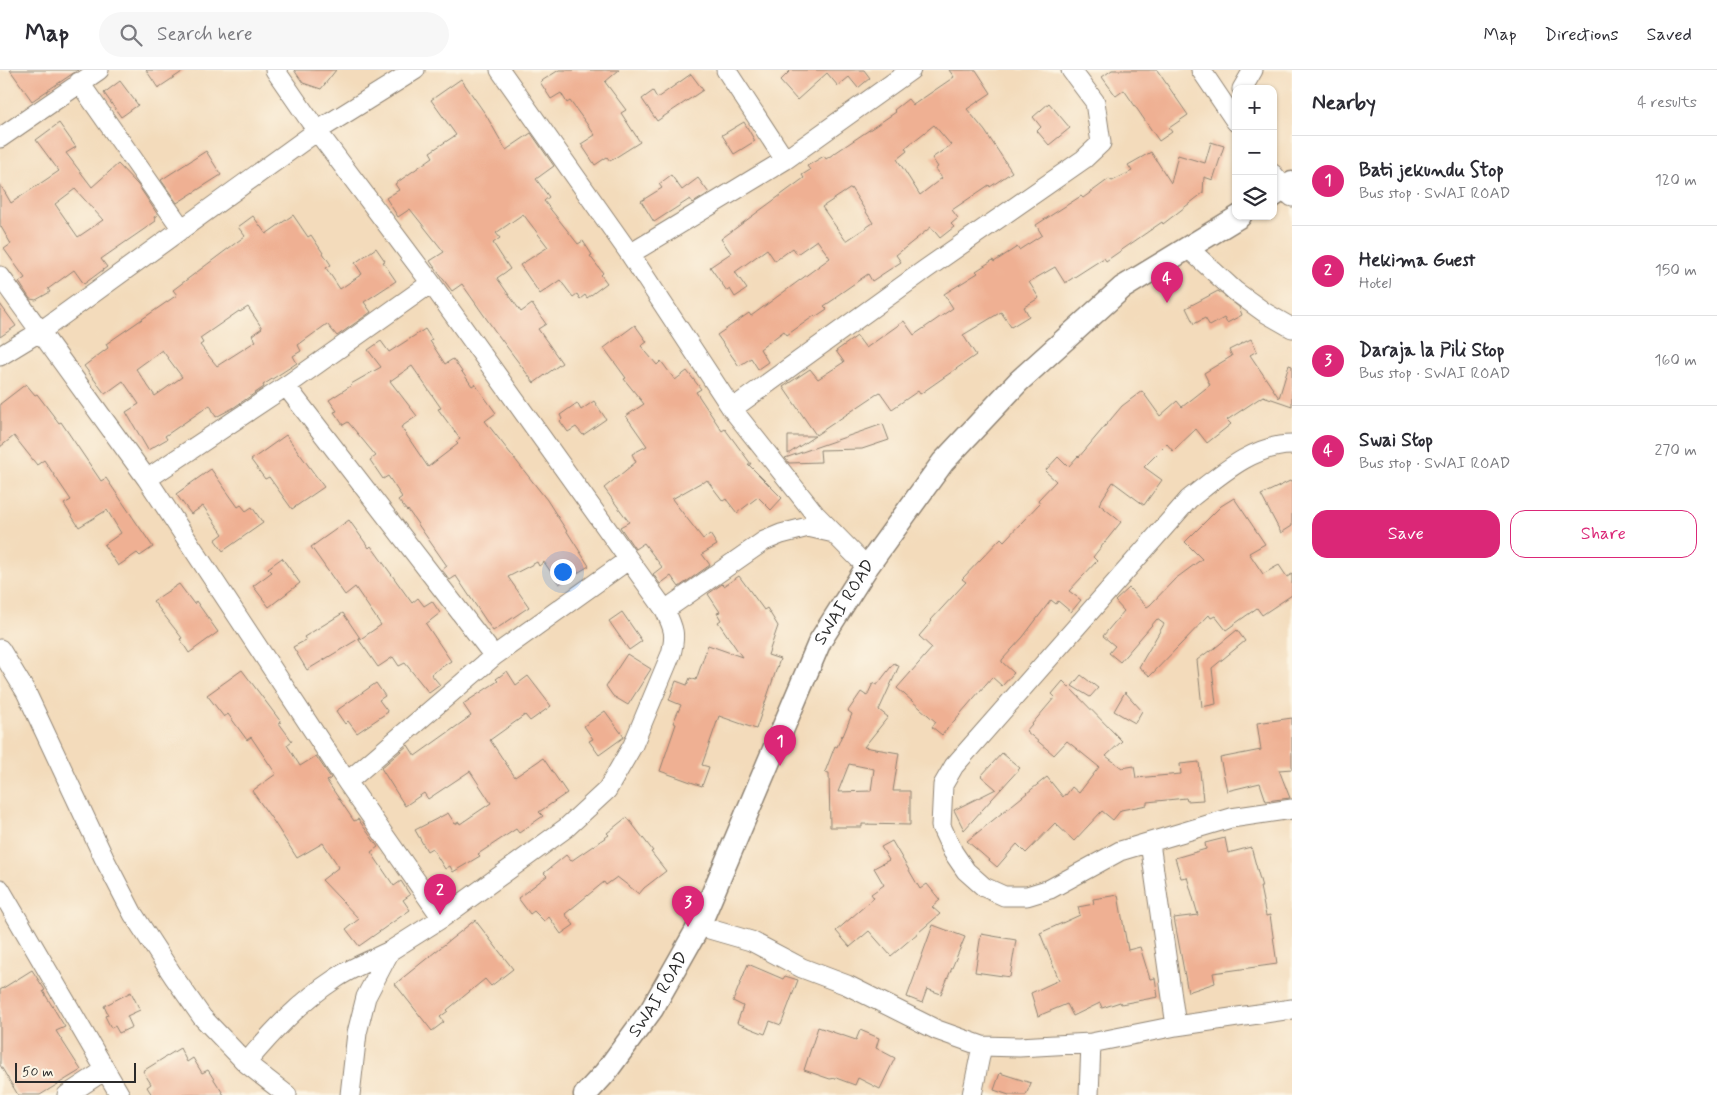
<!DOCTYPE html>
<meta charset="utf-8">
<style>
:root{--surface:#fff;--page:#f7f7f7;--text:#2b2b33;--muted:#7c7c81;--line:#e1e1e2;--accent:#db2777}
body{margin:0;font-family:Mynerve,sans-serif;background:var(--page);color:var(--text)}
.controls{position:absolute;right:15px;top:15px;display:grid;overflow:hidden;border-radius:10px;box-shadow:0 1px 4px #0004}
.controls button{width:45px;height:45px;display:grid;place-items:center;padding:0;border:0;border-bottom:1px solid var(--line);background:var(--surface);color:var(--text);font:25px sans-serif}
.scale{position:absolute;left:15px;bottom:12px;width:121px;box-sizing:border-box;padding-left:5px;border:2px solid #2b2b2b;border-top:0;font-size:14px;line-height:18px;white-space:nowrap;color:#2b2b2b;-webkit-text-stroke:4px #fcf5e5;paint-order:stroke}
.you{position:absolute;left:562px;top:501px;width:18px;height:18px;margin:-12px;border:4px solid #fff;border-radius:50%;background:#1a73e8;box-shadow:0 0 0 8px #1a73e833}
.badge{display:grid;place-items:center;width:32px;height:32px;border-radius:50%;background:var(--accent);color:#fff;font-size:16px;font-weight:700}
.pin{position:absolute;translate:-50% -41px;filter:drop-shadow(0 1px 2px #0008)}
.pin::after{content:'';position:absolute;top:26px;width:18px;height:15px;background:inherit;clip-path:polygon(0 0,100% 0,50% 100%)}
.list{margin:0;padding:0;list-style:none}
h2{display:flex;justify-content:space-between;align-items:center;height:65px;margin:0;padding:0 20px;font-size:21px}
h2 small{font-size:16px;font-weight:400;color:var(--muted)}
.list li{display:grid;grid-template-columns:32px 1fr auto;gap:15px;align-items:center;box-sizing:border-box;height:90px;padding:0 20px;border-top:1px solid var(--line)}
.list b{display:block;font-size:19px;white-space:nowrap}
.list p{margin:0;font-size:16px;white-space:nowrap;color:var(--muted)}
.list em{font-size:16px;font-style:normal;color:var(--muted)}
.actions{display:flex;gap:10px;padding:15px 20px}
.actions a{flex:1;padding:11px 0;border:1px solid var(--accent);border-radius:15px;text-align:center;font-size:18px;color:var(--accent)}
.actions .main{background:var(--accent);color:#fff}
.icon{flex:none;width:28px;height:28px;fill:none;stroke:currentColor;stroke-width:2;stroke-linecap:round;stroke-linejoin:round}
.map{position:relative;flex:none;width:1292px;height:1025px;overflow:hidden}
header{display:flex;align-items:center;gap:30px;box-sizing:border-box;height:70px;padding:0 25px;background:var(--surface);border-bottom:1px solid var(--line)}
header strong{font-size:24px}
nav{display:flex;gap:28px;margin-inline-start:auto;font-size:18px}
.search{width:350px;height:45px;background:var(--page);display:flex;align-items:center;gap:12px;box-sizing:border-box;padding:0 18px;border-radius:28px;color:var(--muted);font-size:19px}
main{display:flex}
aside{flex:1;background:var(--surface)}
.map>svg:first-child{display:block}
.building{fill:#efb093;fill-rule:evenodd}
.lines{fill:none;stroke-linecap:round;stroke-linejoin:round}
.minor-casing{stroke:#8f8373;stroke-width:21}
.tertiary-casing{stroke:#8f8373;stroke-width:25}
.minor{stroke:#fff;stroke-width:19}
.tertiary{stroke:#fff;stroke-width:22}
.labels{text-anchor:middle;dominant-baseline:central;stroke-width:4.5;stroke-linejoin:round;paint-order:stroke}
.street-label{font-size:18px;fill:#2b2b2b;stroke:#fcf5e5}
</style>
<header>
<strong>Map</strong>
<div class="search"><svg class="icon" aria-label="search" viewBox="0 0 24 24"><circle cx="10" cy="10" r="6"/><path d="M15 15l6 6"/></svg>Search here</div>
<nav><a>Map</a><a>Directions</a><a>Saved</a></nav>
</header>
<main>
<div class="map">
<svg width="1292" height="1025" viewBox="0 0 1292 1025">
<rect width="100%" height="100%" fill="#fcf5e5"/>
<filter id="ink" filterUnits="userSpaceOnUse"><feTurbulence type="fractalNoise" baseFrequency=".02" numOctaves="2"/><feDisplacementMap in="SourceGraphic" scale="10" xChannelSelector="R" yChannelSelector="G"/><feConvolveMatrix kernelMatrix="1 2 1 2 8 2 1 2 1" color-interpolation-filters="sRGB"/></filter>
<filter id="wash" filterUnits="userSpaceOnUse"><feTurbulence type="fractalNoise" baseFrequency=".0096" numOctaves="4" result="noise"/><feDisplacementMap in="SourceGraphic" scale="20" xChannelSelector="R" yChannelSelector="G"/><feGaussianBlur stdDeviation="1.12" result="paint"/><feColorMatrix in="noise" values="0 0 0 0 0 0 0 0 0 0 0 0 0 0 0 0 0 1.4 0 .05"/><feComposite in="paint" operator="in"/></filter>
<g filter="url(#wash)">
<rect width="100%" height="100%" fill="#f3dbbb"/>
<g id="blocks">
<path class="building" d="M10,0H78L32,31Z
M146,0H185L158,18Z
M294,0H336L321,19L303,13Z
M559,0H619L605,12L626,40L621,43L640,72L610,91L607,87L595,95L581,74L595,65L570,31L567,33L561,23L551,29L540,12Z
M791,0H864L870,8L858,18L849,7L838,16L827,3L797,30L780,11Z
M949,0H976L991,23L967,39L985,61L1012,102L990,117L989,115L952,140L958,148L951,154L954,157L940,168L931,157L896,185L901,192L872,211L868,204L835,227L836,228L824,236L827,239L815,247L814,246L787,265L784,261L760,279L768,292L758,299L751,288L739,296L717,265L749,243L751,246L830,188L817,170L797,184L793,178L775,191L767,179L735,202L747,219L735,227L730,219L727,221L710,197L731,183L721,169L804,108L802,105L810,100L807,96L824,86L826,89L896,42L894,40L908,29L913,35L954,7ZM934,55L951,75L932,88L938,97L935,99L942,108L920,125L897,89L907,81L905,78ZM851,118L873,153L846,171L822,137Z
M1112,0H1157L1188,45L1169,58L1172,62L1159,71L1124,20L1116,26L1102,7Z
M691,4L703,20L657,51L642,29L653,21L657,28Z
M461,9L486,45L506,80L531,63L554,96L536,109L549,127L544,131L578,174L583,171L592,185L590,186L603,203L601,205L607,213L587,228L585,225L580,229L577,224L573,227L560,210L540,224L520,195L548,177L523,144L496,163L500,168L493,173L510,199L497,208L521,242L532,234L546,254L538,259L562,293L534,313L495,261L462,214L452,221L440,205L430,191L444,182L410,139L398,147L386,128L399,120L395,114L433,87L430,82L456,65L431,30Z
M120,11L138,35L121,47L104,23Z
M1049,33L1070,58L1049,75L1037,61L1041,57L1033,47Z
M744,52L755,71L734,84L722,65Z
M59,53L76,77L66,83L92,117L118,94L138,115L158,145L154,147L156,151L101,189L107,197L84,214L74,200L48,219L50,222L36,230L30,229L19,212L25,208L4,179L11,174L0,155V114L11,133L59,101L36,70ZM75,119L103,150L78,167L55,134Z
M1211,72L1224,76L1213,110L1204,107L1203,123L1163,154L1162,152L1106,191L1104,188L1065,213L1055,197L1029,212L1039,228L1024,237L1029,246L1011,257L1001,242L963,265L976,285L920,324L918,321L892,339L880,322L816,365L783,317L810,299L818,309L844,292L836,281L857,266L866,278L904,251L914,265L953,238L944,224L978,203L976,201L993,190L994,192L1017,177L1019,180L1042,165L1036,155L1081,126L1083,128L1109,109L1112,111L1132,101L1128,95L1151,82L1171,113L1178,85L1205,93Z
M206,81L221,105L177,133L161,110Z
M671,105L682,120L698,108L709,123L693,133L690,129L654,152L641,131L662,118L659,114Z
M293,145L308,167L311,165L331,195L326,198L340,219L362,204L355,193L376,178L385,191L383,192L396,211L364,232L371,242L337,266L327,254L298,275L301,281L293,286L297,293L263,315L264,317L233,338L216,347L210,335L165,366L167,369L148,380L126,342L139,334L123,311L105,324L84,296L108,278L106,274L177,225L173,220L245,166L238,157L253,146L266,164ZM248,237L262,258L252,265L256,271L217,296L200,275L203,273L200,268L239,241L240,242ZM162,280L182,307L155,326L136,299Z
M1218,221L1239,237L1242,245L1227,253L1224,248L1210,256L1205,248L1194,254L1186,238Z
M0,234L16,256L0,267Z
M635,255L647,272L641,276L657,295L661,291L675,310L687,301L701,319L696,322L722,361L725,359L751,394H748L782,428L771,440L758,427L737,443L726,429L723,431L707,410L703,413L702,412L672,429L703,469L710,464L717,475L702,484L710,495L679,517L671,506L660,514L653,504L662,497L644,473L635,479L620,457L629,452L604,418L636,392L632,384L647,376L626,346L644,334L624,309L626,308L604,278Z
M425,259L432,270L430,271L445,294L453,289L472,316L475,314L496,343L485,351L547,430L589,496L559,514L544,492L539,496L537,492L508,507L529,537L493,561L456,506L450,510L442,500L447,496L408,440L407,441L398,430L402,427L388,406L383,409L370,390L376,386L348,352L343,355L334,342L337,341L329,330L352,315L351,314L381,297L368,280L381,271L389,282ZM412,296L441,338L438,339L460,369L456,372L458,374L428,397L401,357L417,346L390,311Z
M1251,269L1257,281L1250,285L1279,328L1289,295L1292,296V336L1263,326L1227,350L1231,354L1207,373L1196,359L1173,381L1167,374L1144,397L1162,410L1144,435L1113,412L1099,434L1121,452L1093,487L1097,491L1069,521L1081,530L1071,542L1058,531L1056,534L1051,530L1023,567L1002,590V592L1014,603L1002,616L992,607L942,665L932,657L936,652L897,618L932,578L919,566L932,551L931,550L966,512L962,509L1001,468L1004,471L1040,433L1038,430L1056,411L1045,401L1058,387L1068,397L1078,386L1079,387L1122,336L1142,321L1160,346L1177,331L1182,337L1210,315L1204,303L1232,286L1229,280Z
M26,314L35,325L37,324L59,353L61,352L101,411L106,408L153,477L140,486L137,483L118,496L104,475L121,463L107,440L79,457L64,434L71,430L44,390L37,395L14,366L0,377V334Z
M594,331L606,349L583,365L576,357L568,362L560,351L562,349L560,345L577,333L581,340Z
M883,354L889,370L862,379L820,380L821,392L789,393L785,388Z
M286,365L324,417L292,439L269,407L265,409L251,390Z
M788,366H815L788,384Z
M211,399L238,437L241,435L246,441L252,437L263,453L223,481L215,470L223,464L203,436L191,444L176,424Z
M1292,410V456L1281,463L1261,425Z
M1234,428L1265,474L1249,483L1263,504L1279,495L1287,507L1292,504V525L1262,545L1257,538L1226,560L1215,546L1211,548L1209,545L1150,606L1139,597L1164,554L1157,549L1120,592L1109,583L1115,576L1103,566L1124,541L1115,531L1129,518L1147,537L1150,535L1175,509L1202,489L1185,472L1221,436Z
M349,450L369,478L371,476L412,533L418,528L424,536L432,531L440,543L426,554L451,591L431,604L440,615L429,623L405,593L399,596L393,587L378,597L359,570L381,555L355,517L345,525L311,477Z
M282,488L300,513L269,537L253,516L272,502L268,498Z
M739,506L764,540L767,538L778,556L768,585L780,589L756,659L719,646L702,695L709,697L702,716L660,701L676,654L673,653L681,635L669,630L676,611L687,615L690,608L696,610L708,575L742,587L718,552L721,550L717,543L720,542L708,524L722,514L724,516Z
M179,514L194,534L196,531L218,562L189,583L180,569L182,568L153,531Z
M622,542L642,571L629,580L609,551Z
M343,543L360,568L307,600L293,577L306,570L304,567Z
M1237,560L1245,571L1212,598L1216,634L1202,637L1197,590L1209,581L1210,582Z
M627,584L651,599L628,635L613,626L606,616Z
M894,593L899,596L879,640L888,647L864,677L899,683L893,721H910V755L862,754V757H830L829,703L825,702L835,676L837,677L842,665L843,666L852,644L848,641L861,622L867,626L873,613L877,615ZM849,694L874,699L871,721L838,722Z
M242,600L281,652L279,653L292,671L287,675L300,696L316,686L331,708L327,711L354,751L358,749L378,777L371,782L394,816L401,811L410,825L403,830L410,840L359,876L346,859L359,849L322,810L339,797L323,773L297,788L274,752L252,721L276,704L251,667L247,670L228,644L224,647L207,625Z
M507,601L516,615L528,606L551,636L530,651L525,645L490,670L515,707L543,688L567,723L539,742L543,746L519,763L516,759L478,784L480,786L453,802L450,796L445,799L432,778L427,781L415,760L448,743L455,754L459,752L460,754L491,733L470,701L428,729L424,723L405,736L381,698L408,675L415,686L471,646L463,634L498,611L496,609Z
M1081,605L1098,618L1090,627L1072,616Z
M1063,611L1122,671L1106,686L1122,698L1134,696L1136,708L1181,704L1180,694L1199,692L1203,730L1187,731L1186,728L1147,732V735L1121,740L1113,750L1102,741L1074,771L1055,753L1026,783L1017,774L997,797L967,771L1047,707L1063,727L1065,724L1066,725L1072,717L1079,723L1099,697L1067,671L1054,685L1026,661L1055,627L1052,624Z
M376,613L385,626L379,630L388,642L357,663L348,651L345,654L336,641Z
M1125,622L1142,641L1135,653L1114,641Z
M605,641L624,667L599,685L589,671L593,669L584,656Z
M1292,648V699L1279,700L1290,728L1266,731L1260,713L1227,721L1220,688L1261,680L1257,653Z
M1002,683L1020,698L964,760L954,740L996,719L981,706Z
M627,747L653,781L651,782L666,801L644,818L639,824L617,807L606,815L604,812L565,844L574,855L561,864L549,847L544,851L534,841L530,844L518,828L547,806L544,803L566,785L571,791L609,765L607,763Z
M1225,768L1228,783L1251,777L1262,817H1260L1266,846L1270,845L1277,894L1213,903L1215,913L1188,922L1174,848L1198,845L1187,807L1181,808L1175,788L1206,779L1205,773Z
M892,771L920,819L927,814L940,830L932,837L940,844L891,886L869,861L850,877L836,861L874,828L871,824L884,815L874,798L889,790L881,777Z
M1118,825L1128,880L1140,877L1150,909L1155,908L1158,927L1121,934L1120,932L1102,938L1100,933L1073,946L1067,934L1038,946L1031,923L1059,910L1040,863L1080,845L1078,837L1094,834L1093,829Z
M475,850L513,899L491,916L485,909L447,940L448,941L440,947L444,952L432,961L395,914Z
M933,855L965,867L941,924L927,919L922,933L907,927Z
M981,864L1016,870L1010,907L975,902Z
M748,894L783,909L785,906L798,910L781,955L770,951L765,964L737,953L743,936L733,931Z
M32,900L45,920L43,921L65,957L56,961L81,1000L40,1025H18L0,995V920Z
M131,922L140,940L127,946L132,957L119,963L115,956L111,958L105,946L108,945L104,936Z
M818,957L856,970L860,960L879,968L876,978L895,988L880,1019L858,1008L855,1015L836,1008L830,1009L804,1000Z
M180,978L187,992L193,988L202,1003L208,1000L224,1025H152L147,1017L151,1014L143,1001Z
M1000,1003L1031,1013L1026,1025H1009L994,1020Z"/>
</g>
</g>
<g filter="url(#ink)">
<use href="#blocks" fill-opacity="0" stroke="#8f8373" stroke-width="1"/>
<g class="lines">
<defs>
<path id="minor" d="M275,0L317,61L431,213L665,540C674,559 676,564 671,584L633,675L607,720L566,758L442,848L390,881L366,927L357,963L350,1025
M500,0L630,184L732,339L815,444L867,497
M726,0L785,90
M1201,0L1236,52
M79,12L182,159
M1242,19L1253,0
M0,68L99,0
M1273,104L1292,127
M1188,178L1235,221L1264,242L1292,258
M630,184L785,90L911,0
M0,206L147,409L347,712L442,848
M0,286L41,261L317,61L415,0
M286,316L494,586
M732,339L926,199L1084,89L1101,73L1095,32L1071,0
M1292,375C1252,375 1219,406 1189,429L954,696L943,715L941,756L953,782L966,801L984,817L1004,826H1027L1050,819L1120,781L1231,748L1292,739
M147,409L286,316L431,213
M665,540L764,471L781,464L808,457L834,463
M0,579L26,622L104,788L133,844L174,907L202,947L246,993L287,1025
M347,712L494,586L628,490
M1150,773L1176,956
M0,819L120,1025
M699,856L751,871L802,898L847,915L937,960L982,976L1019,977L1091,973L1176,956L1292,939
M246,993C273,961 300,932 335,909C352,897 372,890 390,881
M67,1025L105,1000
M972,1025L982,976
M1089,1025L1091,973"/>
<g id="tertiary">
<path d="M1273,126L1292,113"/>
<path id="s1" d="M585,1025L605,1003L652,939L699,856L820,571L867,497L943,392L1019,311L1122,218L1240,146"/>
</g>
</defs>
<use href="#minor" class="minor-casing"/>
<use href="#tertiary" class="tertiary-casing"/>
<use href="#minor" class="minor"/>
<use href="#tertiary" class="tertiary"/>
</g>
</g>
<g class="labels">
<g class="street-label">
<text stroke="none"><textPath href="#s1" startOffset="560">SWAI ROAD</textPath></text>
<text stroke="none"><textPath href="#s1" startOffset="125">SWAI ROAD</textPath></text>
</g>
</g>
</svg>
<div class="controls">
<button>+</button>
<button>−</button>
<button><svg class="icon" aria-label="layers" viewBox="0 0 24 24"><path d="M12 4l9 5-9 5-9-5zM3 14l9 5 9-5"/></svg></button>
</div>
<div class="scale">50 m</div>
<div class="you"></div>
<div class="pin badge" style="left:780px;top:696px">1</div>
<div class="pin badge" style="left:440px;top:845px">2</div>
<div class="pin badge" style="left:688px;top:857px">3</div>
<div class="pin badge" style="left:1167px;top:233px">4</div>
</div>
<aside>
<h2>Nearby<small>4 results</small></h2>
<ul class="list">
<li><span class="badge">1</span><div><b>Bati jekundu Stop</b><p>Bus stop · SWAI ROAD</p></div><em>120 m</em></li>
<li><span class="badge">2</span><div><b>Hekima Guest</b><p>Hotel</p></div><em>150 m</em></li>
<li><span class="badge">3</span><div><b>Daraja la Pili Stop</b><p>Bus stop · SWAI ROAD</p></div><em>160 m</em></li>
<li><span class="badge">4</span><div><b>Swai Stop</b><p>Bus stop · SWAI ROAD</p></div><em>270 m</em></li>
</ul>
<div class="actions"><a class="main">Save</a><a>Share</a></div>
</aside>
</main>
